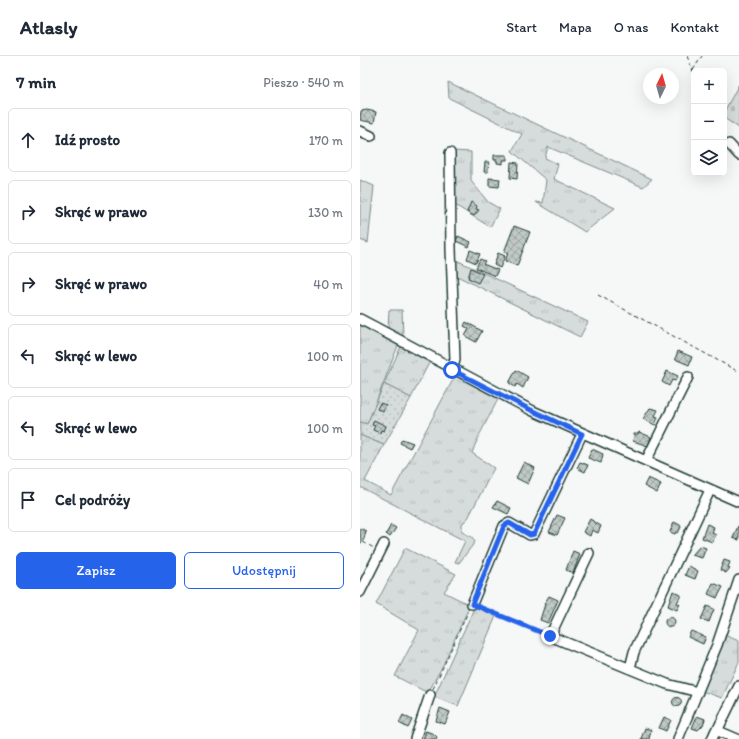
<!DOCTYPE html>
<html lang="pl">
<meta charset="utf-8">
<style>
:root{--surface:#fff;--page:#f2f2f3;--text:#1f2937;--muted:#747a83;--line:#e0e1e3;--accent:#2563eb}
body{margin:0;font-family:Itim,sans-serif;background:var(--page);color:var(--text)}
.controls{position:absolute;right:12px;top:12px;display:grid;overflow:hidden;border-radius:6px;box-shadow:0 4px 16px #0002}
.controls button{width:36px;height:36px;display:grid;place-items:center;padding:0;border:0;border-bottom:1px solid var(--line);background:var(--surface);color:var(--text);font:20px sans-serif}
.compass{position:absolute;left:283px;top:12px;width:36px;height:36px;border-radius:50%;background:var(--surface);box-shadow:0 4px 16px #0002;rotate:5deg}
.stop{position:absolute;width:12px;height:12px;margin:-9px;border:3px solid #2563eb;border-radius:50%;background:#fff}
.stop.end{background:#2563eb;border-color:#fff;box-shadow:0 1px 4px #0008}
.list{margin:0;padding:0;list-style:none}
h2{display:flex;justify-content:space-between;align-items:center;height:52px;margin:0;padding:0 16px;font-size:17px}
h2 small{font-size:13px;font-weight:400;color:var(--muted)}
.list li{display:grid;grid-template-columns:26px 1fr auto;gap:12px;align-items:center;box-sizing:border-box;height:64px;margin:0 8px 8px;padding:0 8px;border:1px solid var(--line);border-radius:6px}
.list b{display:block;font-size:15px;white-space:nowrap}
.list em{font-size:13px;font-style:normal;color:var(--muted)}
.actions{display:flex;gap:8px;padding:12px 16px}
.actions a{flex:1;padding:9px 0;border:1px solid var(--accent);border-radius:6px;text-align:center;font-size:14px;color:var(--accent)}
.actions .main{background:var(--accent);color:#fff}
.icon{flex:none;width:22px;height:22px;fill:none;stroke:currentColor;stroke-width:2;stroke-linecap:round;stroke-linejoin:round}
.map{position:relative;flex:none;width:379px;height:683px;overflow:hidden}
header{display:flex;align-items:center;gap:24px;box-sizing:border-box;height:56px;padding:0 20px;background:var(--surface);border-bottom:1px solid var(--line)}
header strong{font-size:19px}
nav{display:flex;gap:22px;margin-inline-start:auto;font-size:14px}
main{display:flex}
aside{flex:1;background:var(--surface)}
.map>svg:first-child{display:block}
.grass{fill:url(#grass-tufts);stroke:#7a8c88}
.cemetery{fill:url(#cemetery-stones);stroke:#7a8c88}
.garden{fill:url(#garden-dots);stroke:#7a8c88}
.building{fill:url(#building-cross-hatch);stroke:#1f3d34}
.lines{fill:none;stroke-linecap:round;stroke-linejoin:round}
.minor-casing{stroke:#1f3d34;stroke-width:12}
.path{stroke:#1f3d34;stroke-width:1;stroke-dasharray:4 3;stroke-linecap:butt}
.minor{stroke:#fff;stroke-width:9}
.route{stroke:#2563eb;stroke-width:5}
</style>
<header>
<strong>Atlasly</strong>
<nav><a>Start</a><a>Mapa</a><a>O nas</a><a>Kontakt</a></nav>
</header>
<main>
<aside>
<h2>7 min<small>Pieszo · 540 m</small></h2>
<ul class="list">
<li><svg class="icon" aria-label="ahead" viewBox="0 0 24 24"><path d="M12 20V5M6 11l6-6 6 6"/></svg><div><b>Idź prosto</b></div><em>170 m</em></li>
<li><svg class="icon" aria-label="right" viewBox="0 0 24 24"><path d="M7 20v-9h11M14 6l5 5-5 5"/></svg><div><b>Skręć w prawo</b></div><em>130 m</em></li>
<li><svg class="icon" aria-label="right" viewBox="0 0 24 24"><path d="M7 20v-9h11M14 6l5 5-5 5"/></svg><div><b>Skręć w prawo</b></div><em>40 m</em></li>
<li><svg class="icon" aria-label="left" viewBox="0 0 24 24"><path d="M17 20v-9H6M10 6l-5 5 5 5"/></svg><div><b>Skręć w lewo</b></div><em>100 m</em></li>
<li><svg class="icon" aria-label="left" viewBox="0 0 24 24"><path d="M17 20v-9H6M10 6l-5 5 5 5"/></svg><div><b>Skręć w lewo</b></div><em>100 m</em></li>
<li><svg class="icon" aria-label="arrive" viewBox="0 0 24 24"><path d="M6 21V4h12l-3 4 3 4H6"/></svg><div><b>Cel podróży</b></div></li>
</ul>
<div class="actions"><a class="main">Zapisz</a><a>Udostępnij</a></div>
</aside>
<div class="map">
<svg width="379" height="683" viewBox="0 0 379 683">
<defs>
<pattern id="grass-tufts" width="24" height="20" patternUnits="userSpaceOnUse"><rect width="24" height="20" fill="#d6dcdb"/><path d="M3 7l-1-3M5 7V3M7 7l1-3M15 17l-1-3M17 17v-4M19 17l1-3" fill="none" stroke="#b7bebd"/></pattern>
<pattern id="cemetery-stones" width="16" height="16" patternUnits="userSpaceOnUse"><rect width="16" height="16" fill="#d6dcdb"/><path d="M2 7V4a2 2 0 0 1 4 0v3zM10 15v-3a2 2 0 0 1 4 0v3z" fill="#b7bebd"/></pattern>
<pattern id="garden-dots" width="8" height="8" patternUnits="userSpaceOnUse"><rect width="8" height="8" fill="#d6dcdb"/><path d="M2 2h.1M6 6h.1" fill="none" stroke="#b7bebd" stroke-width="1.8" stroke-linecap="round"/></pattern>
<pattern id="building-cross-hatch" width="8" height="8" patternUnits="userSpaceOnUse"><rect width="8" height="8" fill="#c0c9c6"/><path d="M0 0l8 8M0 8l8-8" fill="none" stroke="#9ba4a2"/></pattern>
</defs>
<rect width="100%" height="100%" fill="#f6f7f7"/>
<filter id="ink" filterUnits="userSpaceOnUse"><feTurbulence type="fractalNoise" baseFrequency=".025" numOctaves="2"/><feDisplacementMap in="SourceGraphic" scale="8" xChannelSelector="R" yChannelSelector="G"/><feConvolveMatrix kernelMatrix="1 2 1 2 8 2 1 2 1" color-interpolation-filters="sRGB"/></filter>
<g filter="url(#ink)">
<path class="grass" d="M88,26L292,123L283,131L188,91L185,102L198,108L194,123L255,152L225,176L176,146L183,147L186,124L152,95L162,78L89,42Z
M93,95L111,96V125L128,146L140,153L130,171L95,149Z
M0,124L14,130L8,187L0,184Z
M96,204L228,266L220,281L97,220Z
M29,254H42L43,281L28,272Z
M0,265L39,287L7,369L0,366Z
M42,288L70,305L51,342L24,328Z
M95,320L139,341C130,360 119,377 112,397L134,412L108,462L102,468V476L112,481L115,486L99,507L95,506L105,485L0,431V379L24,389L5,425L31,439Z
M45,492L96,518L84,536L110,549L83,609L68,637L35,620L59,574L16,548Z
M115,550L136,560L98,650L74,641Z
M364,579L379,585V606L362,642L342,635Z"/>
<path class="cemetery" d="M379,28V72L364,62V56Z"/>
<path class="garden" d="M24,328L51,342L24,389L0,379V366L7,368Z"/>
<path class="building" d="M7,54L16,56L14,67L0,64L1,55Z
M134,99H147V104H143V108L137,107V104H134Z
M125,106H129L128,116H124Z
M151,106L158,107L157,123L150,122Z
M129,122L140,123L139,131L129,130Z
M111,146L117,150L116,153L119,154L114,160L107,156Z
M154,170L170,176L157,210L145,205L148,197L144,196Z
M98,180L111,186L109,191L96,185Z
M110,194L120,198L116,207L107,203Z
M138,197L145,200L140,212L134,209Z
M120,203L125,205L123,208L138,214L135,220L116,212Z
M111,212L123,218L118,227L108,222Z
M106,266L122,275L116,286L105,280L109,273L104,270Z
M318,295L332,301L329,309L315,303Z
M156,314L168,321L163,332L157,328L155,331L149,327Z
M307,315L318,320L315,325L312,324L309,330L302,326Z
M20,347L26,349L23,355L17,353Z
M290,352L298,354L295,360L298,361L295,369L283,363Z
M14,364L26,370L24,375L21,374L20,377L13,374L15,370L12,369Z
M279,376L291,381L288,390L273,385L274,378H278Z
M42,383L53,387L50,392L40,387Z
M232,393L243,398L241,407L228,402Z
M164,406L175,412L168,428L156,422Z
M220,406L228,409L225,416L217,412Z
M288,422L301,428L297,437L284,430Z
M137,445L151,452L148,458L133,451Z
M197,459L205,462L197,479L189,476Z
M230,463L241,470L238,477L232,474L230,480L223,476Z
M314,466L320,469L321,471L318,477L316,476L315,478L310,476Z
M347,468L354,471L352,477L356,479L352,486L342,482Z
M31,469L36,472L30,481L26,478Z
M378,470H379V484L373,482Z
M0,472L6,475L4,483L0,488Z
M340,490L346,492L342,502L332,499Z
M213,495L220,498L213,517L206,514Z
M364,504L370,506L368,511L370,512L366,517L360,514Z
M329,510L338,515L335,523L325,519Z
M353,527L363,531L357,542L348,538Z
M313,535L321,539L317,547L320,548L317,554L308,550Z
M189,540L198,544L188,567L180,564L185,548H184Z
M347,550L354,553L349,566L341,563Z
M305 566a5 5 0 1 1 10 0a5 5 0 1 1-10 0Z
M331,575L346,581L343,588L328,581Z
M312.5 646a4.5 4.5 0 1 1 9 0a4.5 4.5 0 1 1-9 0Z
M80,652L90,656L85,668L76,665Z
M43,659L52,664L48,672L39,667Z
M337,660L345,663L343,669L338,674L332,672Z
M304,661L311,664L306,675L299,672Z
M285,672L291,674L289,683H281Z
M66,675L74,678L77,681L76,683H63Z"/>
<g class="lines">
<defs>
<path id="minor" d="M0,75L11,80
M369,88L379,99
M90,97L91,193L95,304L92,314
M0,263L173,355L379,446
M286,405L328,321
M229,497L190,580L307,628L338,636
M0,536L24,488
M112,548L144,470L149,467L170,479L174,478L222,378
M270,612L274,596L350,434
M357,675L379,630
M55,683L70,639
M318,683L357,589L379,524
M352,683L356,674L377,683"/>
</defs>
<use href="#minor" class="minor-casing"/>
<path class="path" d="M327,0L334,18
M333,14L342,0
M238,239L379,316
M3,486L14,492
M120,551L183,577
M73,633L108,556"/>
<use href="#minor" class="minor"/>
</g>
</g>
<g class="lines" filter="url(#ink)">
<path class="route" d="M92,314L173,355L222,378L174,478L170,479L149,467L144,470L112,548L190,580"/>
</g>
</svg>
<div class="controls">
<button>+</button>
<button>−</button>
<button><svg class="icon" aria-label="layers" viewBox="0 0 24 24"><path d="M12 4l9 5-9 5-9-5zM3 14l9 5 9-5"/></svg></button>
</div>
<svg class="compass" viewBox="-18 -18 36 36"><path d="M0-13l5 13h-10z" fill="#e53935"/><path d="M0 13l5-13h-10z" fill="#747a83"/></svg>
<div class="stop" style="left:92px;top:314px"></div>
<div class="stop end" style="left:190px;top:580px"></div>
</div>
</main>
